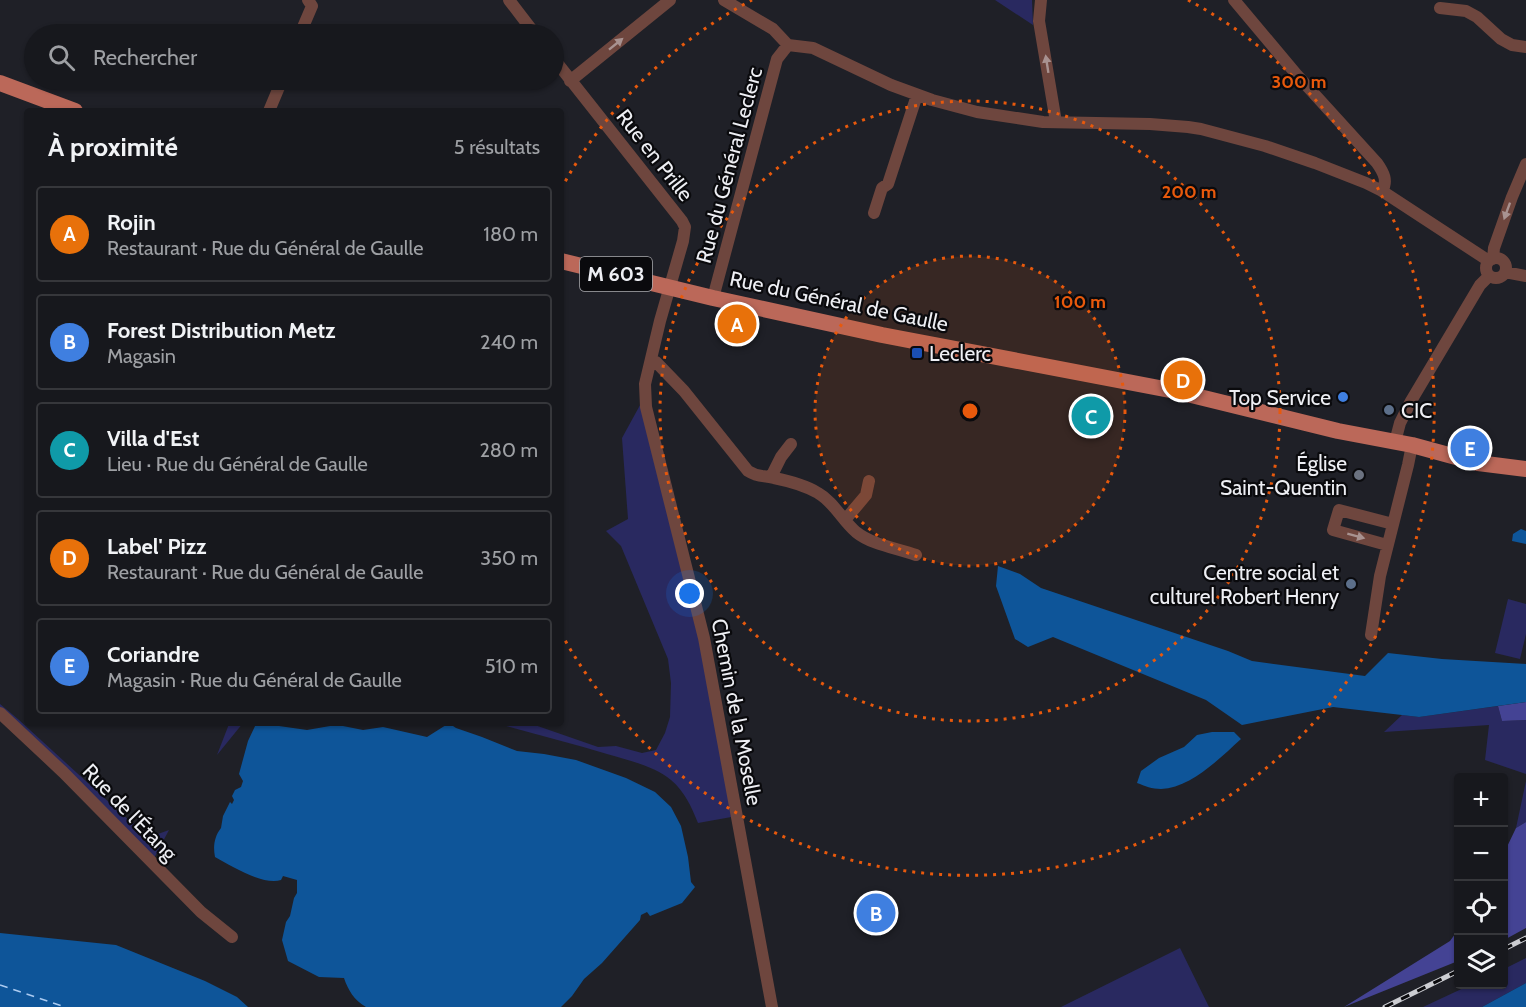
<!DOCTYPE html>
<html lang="fr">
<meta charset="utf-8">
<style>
:root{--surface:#17181d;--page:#24252a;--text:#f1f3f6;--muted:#9ea0a4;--line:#36373b;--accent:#7c3aed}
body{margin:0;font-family:Cabin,sans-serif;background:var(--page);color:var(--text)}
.controls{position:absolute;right:18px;bottom:18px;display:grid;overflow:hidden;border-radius:6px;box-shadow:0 2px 4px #0004}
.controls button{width:54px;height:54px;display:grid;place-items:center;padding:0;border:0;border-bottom:2px solid var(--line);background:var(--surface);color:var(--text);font:30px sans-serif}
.you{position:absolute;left:690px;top:594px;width:21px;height:21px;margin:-15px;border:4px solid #fff;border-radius:50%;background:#1a73e8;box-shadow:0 0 0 9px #1a73e833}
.badge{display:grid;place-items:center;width:39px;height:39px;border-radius:50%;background:var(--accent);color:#fff;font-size:20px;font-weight:700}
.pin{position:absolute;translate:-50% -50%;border:3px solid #fff;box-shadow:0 2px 6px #0006}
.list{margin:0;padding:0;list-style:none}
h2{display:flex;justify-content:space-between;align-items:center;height:78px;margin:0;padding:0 24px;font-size:26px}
h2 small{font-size:20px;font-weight:400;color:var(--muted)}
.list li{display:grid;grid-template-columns:39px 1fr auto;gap:18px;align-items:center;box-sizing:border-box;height:96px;margin:0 12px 12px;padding:0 12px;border:2px solid var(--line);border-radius:6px}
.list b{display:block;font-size:22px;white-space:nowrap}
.list p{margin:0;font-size:20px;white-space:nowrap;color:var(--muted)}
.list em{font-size:20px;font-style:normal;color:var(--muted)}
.icon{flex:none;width:33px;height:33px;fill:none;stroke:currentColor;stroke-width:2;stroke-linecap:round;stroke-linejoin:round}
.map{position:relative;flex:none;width:1526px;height:1007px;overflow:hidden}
.search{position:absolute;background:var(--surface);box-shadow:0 2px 4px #0004;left:24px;top:24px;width:540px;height:66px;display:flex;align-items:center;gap:15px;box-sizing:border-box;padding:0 21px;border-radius:33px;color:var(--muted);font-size:22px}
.panel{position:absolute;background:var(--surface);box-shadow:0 2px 4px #0004;left:24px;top:108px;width:540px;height:618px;border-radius:6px}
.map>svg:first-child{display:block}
.green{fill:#292960}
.forest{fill:#444394}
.water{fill:#0e5599}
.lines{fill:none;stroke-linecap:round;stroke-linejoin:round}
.ferry{stroke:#abcbf1;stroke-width:1.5;stroke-dasharray:8 6;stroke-linecap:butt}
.minor{stroke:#6e463e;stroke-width:12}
.major{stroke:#bb6859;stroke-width:16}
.rail-casing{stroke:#cccdd2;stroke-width:5}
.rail{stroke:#0a0a0d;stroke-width:3;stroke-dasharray:9;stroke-linecap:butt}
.oneway{fill:#a89290}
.ring{fill:none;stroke:#e8590c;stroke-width:3;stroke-dasharray:3 6}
.transit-dot{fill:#1a4fb4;stroke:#0a0a0d;stroke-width:2}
.shop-dot{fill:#3f7fe0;stroke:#0a0a0d;stroke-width:2}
.service-dot{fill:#5c6f8a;stroke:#0a0a0d;stroke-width:2}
.worship-dot{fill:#6b7280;stroke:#0a0a0d;stroke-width:2}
.labels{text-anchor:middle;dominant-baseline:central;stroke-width:4.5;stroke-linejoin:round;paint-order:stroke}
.shield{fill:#0a0a0d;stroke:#aaaaaf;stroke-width:1.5}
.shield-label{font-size:20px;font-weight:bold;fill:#eeeff4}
.street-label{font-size:21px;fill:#eeeff4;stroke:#0a0a0d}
.poi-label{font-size:21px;fill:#eeeff4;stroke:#0a0a0d;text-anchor:end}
.centre{fill:#e8590c;stroke:#0a0a0d;stroke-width:3}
.ring-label{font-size:18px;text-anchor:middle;font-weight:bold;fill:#e8590c;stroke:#0a0a0d;stroke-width:4.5;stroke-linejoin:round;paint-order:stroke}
</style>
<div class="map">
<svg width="1526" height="1007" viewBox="0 0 1526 1007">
<rect width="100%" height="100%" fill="#1f2027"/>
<path class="green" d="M995,0H1032L1033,25Z
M645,396L704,638L737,816L698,823C691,806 685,792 671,780C654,766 628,760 607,754C570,743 532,733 495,723H529L598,747L616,746L642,753L656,750L665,733L670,717L671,683L668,659L621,546L606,531L628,519L622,438Z
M1508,599L1526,604V634L1520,659L1495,653Z
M0,704L19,720L124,816L143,831L158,834L169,830L152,862L0,713Z
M1498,706L1502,721L1526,720V774L1485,760L1489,725L1384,732L1402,715L1419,717Z
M231,723H243L217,755L229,724Z
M1526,781V822L1516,828Z
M1180,948L1209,1007H1061Z
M1526,958V983L1482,1007H1423L1470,985L1504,984V969Z"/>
<path class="forest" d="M1526,702V720L1502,721L1498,706Z
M1526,822V928L1504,940V853L1516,828Z
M1458,930V961L1344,1007L1450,941Z"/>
<path class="water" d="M1521,529L1526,531V544L1512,541L1513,534Z
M998,566L1020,574L1041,588L1228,651L1252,661L1365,676L1388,653L1442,659L1526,664V702L1419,717L1333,707L1242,725L1206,700L1053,637L1028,647L1015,639L996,586Z
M259,723H268L279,726L307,730L330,726H343L363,730L383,727L427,737L446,725L450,724L456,728L482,737L517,751L544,754L576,760L626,778L655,792L671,807L681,826L688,857L691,882L695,887L682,903L650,916L647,912L641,915L640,920L602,963L584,979L572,996L561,1007H366C354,1000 348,990 344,978L319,977L288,961L282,940L286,922L290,916L294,898L297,893V880L283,876L281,880C264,886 231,866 215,857C213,847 214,837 221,828L223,816L230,802L232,804L234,800L232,796L235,790L241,787L243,781L239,774L248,741L256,724Z
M1212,732H1234L1241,739C1220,758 1191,788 1161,789C1152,789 1145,786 1137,783L1141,771L1159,758L1184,747L1197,735Z
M0,933L116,945L205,981L237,997L248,1007H0Z
M1526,983V1007H1482Z"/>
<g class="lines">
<path class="ferry" d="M0,985L65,1007"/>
<path class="minor" d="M509,0L535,34
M724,0L773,29L788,45L813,48L891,85L932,100L977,112L1043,122L1150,124L1188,127L1201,129L1265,146L1315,163L1366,183L1382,191L1489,261
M1041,0L1039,21L1056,122
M1234,0L1297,75L1377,163C1384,173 1388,181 1382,191
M1440,8L1466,11L1477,17L1501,39L1512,45L1526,47
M300,34L312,6L308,0
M554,59L682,221L685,227L683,241L660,321L645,384L646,407L704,638L772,1007
M570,81L670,0
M269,111L282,80
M874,213L882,188L888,184L917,95
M1486 268a10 10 0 1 1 20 0a10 10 0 1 1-20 0Z
M1493,259L1494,248L1512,197L1526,164
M1505,272L1526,276
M713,298L777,59L788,45
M651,360L656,362L684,391L748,471C759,478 763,475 774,478C789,481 805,485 818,493C834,502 842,520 856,532C872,545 897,548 916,555
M1395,442L1400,423L1411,401L1480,285L1489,276
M771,477L781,457L791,444
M845,520L866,495L869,481
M1387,545L1333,530L1339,510L1393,524
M1371,635L1380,576L1408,465L1412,445
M0,713L63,772L201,912L232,937"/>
<path class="major" d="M0,83L75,111
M561,261L713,298L882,335L1175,391L1338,431L1412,445L1478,463L1526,469"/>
<defs>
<path id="rail" d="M1504,949L1526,938
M1385,1007L1458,971"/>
</defs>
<use href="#rail" class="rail-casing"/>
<use href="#rail" class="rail"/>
</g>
<defs><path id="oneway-solid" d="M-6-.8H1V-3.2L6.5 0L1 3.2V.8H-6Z" transform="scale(1.5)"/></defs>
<g class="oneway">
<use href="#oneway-solid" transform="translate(616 44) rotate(-39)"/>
<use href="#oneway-solid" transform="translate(1047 64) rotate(-99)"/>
<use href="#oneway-solid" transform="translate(1507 211) rotate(110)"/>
<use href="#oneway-solid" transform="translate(1356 536) rotate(15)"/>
</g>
<circle cx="970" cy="411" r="155" fill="#e8590c" fill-opacity=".12"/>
<g class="ring">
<circle cx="970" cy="411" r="155"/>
<circle cx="970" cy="411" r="310"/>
<path d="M561 189A465 465 0 0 1 752 0M1188 0A465 465 0 1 1 561 633"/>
</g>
<rect class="transit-dot" x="911" y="347" width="12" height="12" rx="3"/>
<circle class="shop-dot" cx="1343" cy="397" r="6"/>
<g class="service-dot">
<circle cx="1389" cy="410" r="6"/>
<circle cx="1351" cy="584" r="6"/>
</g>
<circle class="worship-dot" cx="1359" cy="475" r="6"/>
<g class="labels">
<rect class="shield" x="580" y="257" width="72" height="34" rx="4.5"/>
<g class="shield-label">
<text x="616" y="274">M 603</text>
</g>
<g class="street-label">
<text transform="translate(655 155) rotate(52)">Rue en Prille</text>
<text transform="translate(729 165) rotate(-75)">Rue du Général Leclerc</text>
<text transform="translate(839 301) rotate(12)">Rue du Général de Gaulle</text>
<text transform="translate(737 712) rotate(79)">Chemin de la Moselle</text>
<text transform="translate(130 812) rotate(46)">Rue de l'Étang</text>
</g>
<g class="poi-label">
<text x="929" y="353" text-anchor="start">Leclerc</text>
<text x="1331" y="397">Top Service</text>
<text x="1401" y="410" text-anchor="start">CIC</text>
<text x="1347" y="463">Église<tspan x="1347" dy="24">Saint-Quentin</tspan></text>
<text x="1339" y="572">Centre social et<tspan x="1339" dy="24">culturel Robert Henry</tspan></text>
</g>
</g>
<circle cx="970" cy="411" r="9" class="centre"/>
<g class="ring-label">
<text x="1299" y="88">300 m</text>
<text x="1189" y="198">200 m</text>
<text x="1080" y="308">100 m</text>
</g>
</svg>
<div class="controls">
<button>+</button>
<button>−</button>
<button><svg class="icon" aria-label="locate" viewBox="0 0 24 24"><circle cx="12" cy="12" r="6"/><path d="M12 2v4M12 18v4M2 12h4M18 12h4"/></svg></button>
<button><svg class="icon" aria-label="layers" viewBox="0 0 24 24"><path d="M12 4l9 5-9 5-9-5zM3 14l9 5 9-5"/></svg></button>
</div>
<div class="you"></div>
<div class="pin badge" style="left:737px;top:324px;background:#e8710a">A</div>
<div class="pin badge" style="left:876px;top:913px;background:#3f7fe0">B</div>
<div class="pin badge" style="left:1091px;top:416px;background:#0f9aa8">C</div>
<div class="pin badge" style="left:1183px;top:380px;background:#e8710a">D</div>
<div class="pin badge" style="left:1470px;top:448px;background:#3f7fe0">E</div>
<div class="search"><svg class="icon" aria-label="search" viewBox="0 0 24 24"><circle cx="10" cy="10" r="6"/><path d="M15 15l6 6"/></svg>Rechercher</div>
<section class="panel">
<h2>À proximité<small>5 résultats</small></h2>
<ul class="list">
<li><span class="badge" style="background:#e8710a">A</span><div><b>Rojin</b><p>Restaurant · Rue du Général de Gaulle</p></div><em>180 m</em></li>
<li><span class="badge" style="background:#3f7fe0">B</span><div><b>Forest Distribution Metz</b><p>Magasin</p></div><em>240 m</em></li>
<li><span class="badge" style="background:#0f9aa8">C</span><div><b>Villa d'Est</b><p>Lieu · Rue du Général de Gaulle</p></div><em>280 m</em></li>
<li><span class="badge" style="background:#e8710a">D</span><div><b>Label' Pizz</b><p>Restaurant · Rue du Général de Gaulle</p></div><em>350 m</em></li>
<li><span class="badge" style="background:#3f7fe0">E</span><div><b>Coriandre</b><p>Magasin · Rue du Général de Gaulle</p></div><em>510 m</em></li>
</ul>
</section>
</div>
